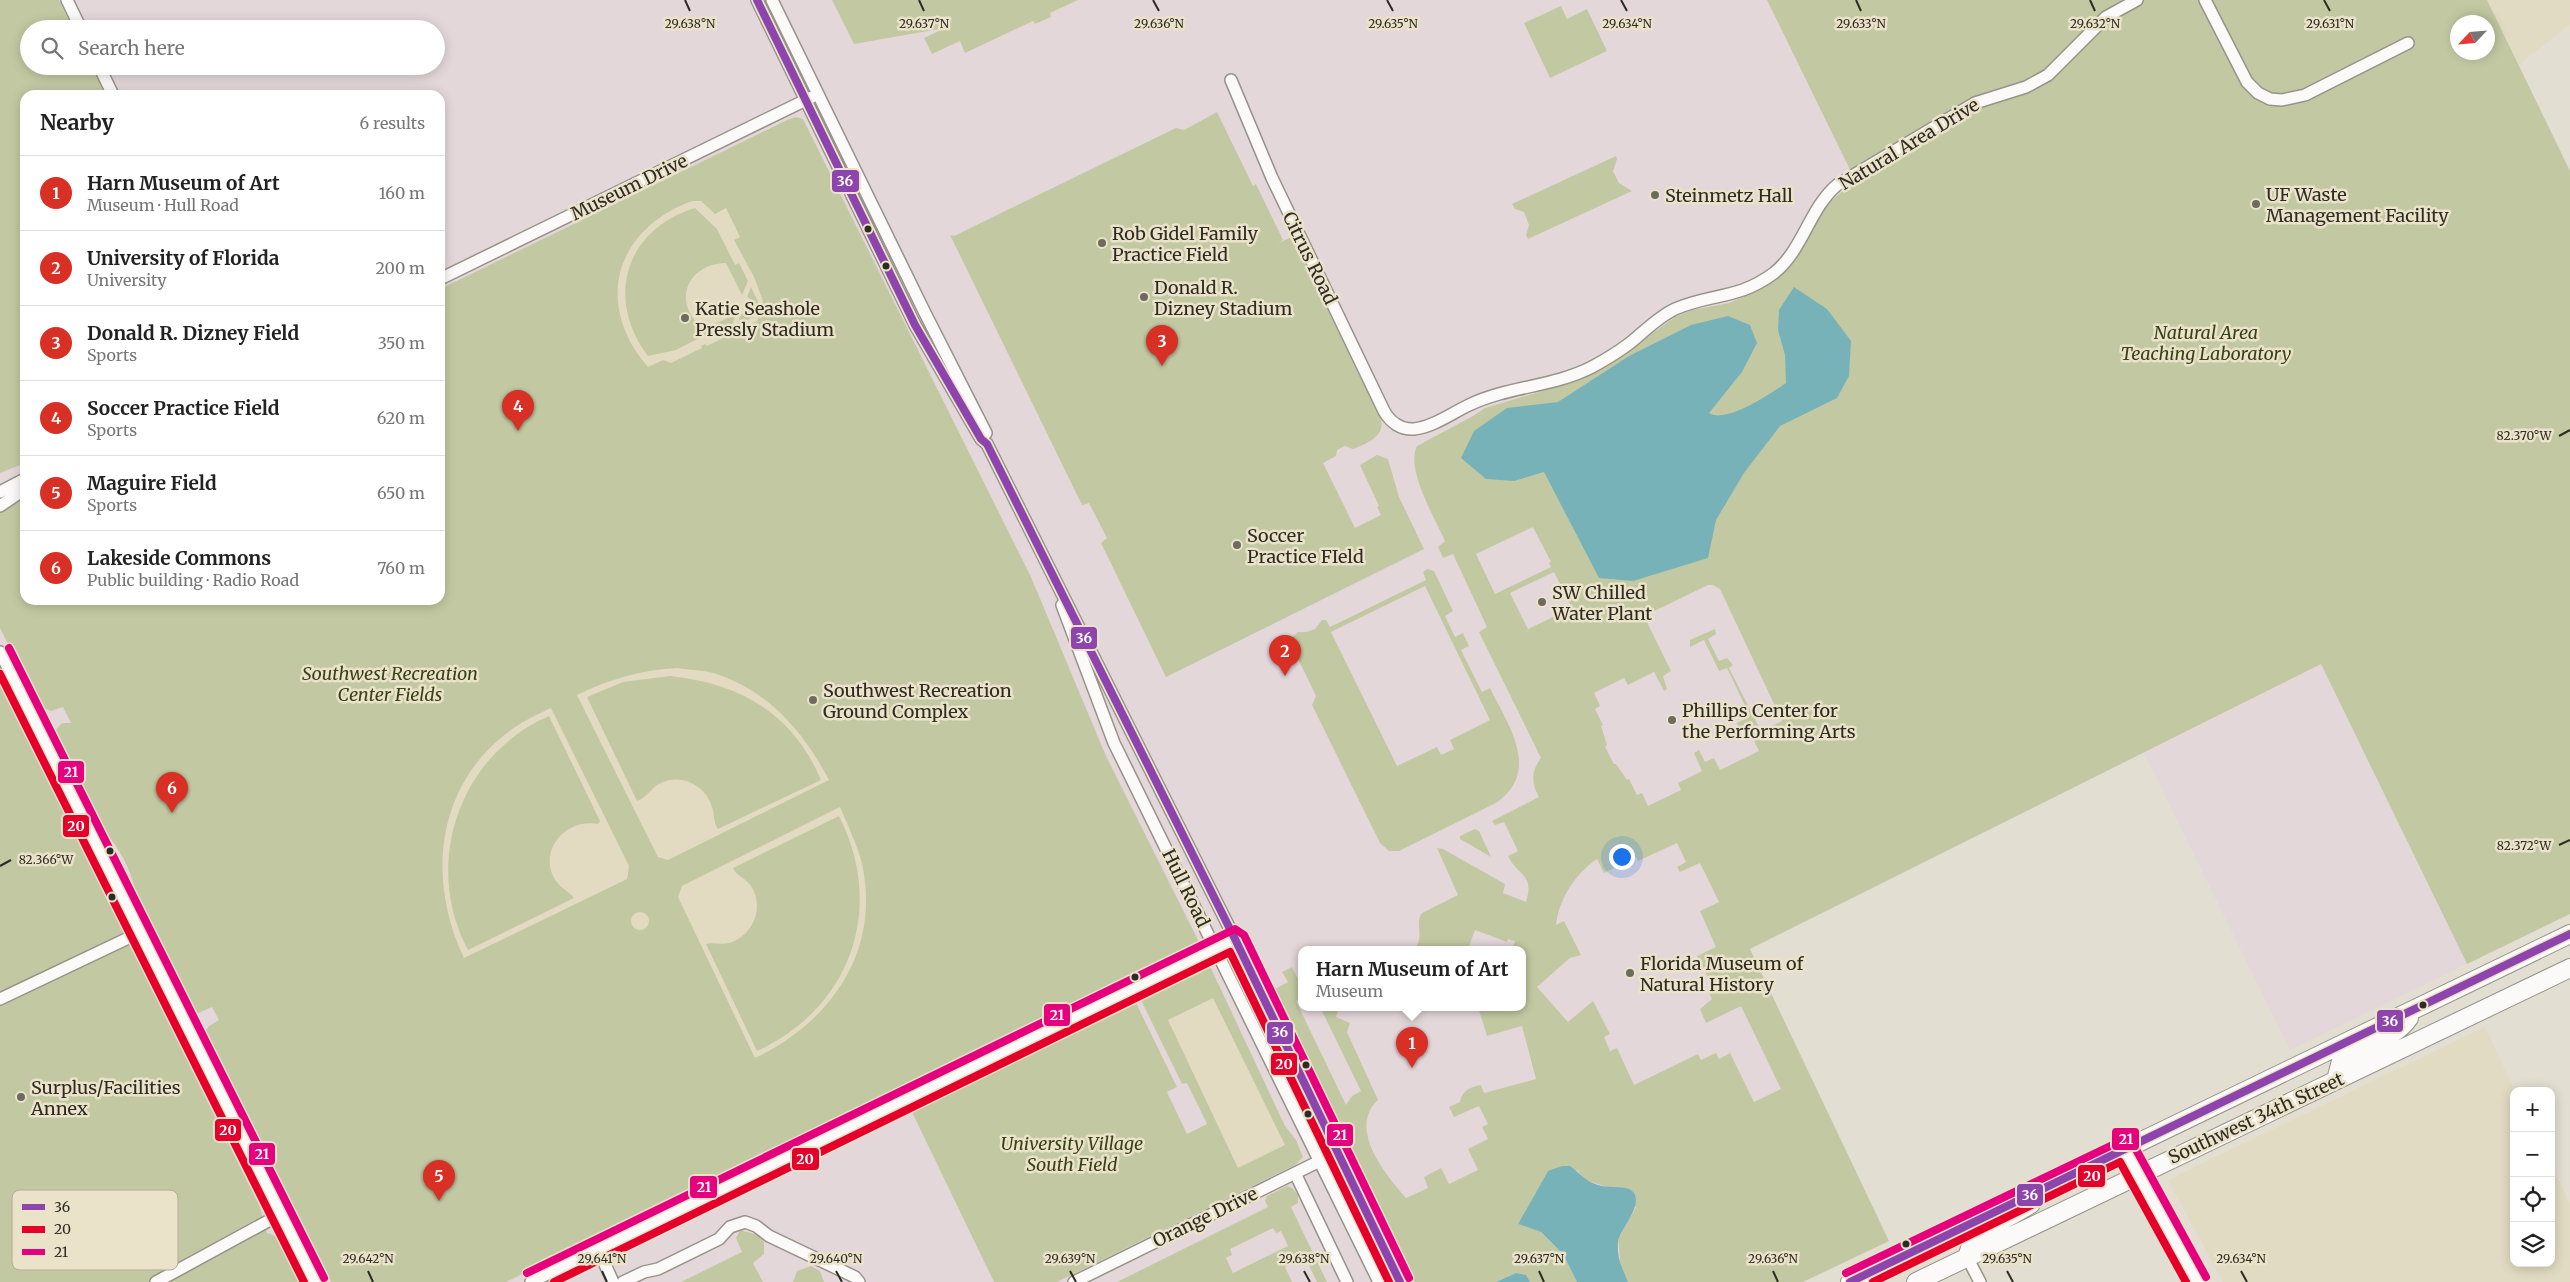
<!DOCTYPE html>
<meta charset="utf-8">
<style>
:root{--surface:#fff;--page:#f6f6f6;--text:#222;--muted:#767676;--line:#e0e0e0;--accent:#d93025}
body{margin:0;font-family:Merriweather,serif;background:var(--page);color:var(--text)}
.controls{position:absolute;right:15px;bottom:15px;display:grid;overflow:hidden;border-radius:10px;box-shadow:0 2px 12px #0003}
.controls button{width:45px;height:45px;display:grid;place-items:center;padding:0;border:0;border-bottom:1px solid var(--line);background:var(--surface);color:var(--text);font:25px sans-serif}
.compass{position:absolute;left:2450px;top:15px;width:45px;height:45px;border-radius:50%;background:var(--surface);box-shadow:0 2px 12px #0003;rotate:244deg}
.you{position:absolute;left:1621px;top:856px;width:18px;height:18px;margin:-12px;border:4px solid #fff;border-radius:50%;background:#1a73e8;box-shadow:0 0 0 8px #1a73e833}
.badge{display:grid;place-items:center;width:32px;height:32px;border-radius:50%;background:var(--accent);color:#fff;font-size:16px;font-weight:700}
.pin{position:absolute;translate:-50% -41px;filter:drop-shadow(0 1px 2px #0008)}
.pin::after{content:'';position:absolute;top:26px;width:18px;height:15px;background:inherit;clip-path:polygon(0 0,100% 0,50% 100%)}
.popup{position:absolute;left:1298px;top:946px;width:228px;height:65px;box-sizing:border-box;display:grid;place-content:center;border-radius:10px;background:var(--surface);filter:drop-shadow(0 1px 4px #0005);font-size:16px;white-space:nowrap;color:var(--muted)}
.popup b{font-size:19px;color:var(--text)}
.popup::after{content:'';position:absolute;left:50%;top:100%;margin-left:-10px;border:10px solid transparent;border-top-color:var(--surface)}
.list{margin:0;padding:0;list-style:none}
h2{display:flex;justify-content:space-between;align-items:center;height:65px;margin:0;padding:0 20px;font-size:21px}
h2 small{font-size:16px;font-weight:400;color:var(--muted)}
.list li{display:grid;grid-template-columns:32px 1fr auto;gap:15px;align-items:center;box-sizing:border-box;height:75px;padding:0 20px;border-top:1px solid var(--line)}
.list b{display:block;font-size:19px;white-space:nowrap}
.list p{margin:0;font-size:16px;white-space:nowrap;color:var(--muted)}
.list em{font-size:16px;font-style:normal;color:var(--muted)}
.icon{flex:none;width:28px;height:28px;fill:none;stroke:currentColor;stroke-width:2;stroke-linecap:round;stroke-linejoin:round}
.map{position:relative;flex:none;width:2570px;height:1282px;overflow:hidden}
.search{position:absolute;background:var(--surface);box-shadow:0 2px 12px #0003;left:20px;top:20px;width:425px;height:55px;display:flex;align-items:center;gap:12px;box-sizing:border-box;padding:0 18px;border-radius:28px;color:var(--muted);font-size:19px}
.panel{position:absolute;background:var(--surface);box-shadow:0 2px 12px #0003;left:20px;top:90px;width:425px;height:515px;border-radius:15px}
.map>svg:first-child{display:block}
.built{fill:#e2dbc3}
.education{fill:#e4d7da;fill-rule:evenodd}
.green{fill:#c2c9a2;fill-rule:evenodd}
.sand{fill:#e3dbc1;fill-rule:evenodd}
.water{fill:#78b2b9}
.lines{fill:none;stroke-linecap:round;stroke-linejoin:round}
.minor-casing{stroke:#969389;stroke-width:14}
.secondary-casing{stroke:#969389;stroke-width:19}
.primary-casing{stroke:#969389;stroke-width:20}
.minor{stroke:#fbfaf8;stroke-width:11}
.secondary{stroke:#fbfaf8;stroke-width:16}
.primary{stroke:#fbfaf8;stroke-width:18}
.bus-1-casing{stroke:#eae2c9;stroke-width:11}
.bus-2-casing{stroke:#eae2c9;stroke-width:11}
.bus-3-casing{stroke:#eae2c9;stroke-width:11}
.bus-1{stroke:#8e44ad;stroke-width:8}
.bus-2{stroke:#e4002b;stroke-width:8}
.bus-3{stroke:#e5007d;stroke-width:8}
.ticks{fill:none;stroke:#2e2b22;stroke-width:2}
.poi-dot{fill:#6d6a5f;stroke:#eae2c9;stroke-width:2}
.bus-dot{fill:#2e2b22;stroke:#eae2c9;stroke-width:2}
.labels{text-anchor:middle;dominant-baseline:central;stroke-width:5;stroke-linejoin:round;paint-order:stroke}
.street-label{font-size:18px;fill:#2e2b22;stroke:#eae2c9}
.poi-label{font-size:18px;fill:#2e2b22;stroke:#eae2c9;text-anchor:start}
.park-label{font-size:18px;font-style:italic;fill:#374215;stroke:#eae2c9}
.key{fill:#eae2c9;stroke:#b2ab97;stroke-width:1}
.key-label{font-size:14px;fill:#2e2b22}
.ticks-label{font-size:12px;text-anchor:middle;fill:#2e2b22;stroke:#eae2c9;stroke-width:5;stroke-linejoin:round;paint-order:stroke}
.line-badge{stroke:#eae2c9;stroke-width:2}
.badge-label{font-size:14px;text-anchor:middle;font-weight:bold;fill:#fff}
</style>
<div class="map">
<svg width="2570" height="1282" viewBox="0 0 2570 1282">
<rect width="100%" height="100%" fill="#e2ded1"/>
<path class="built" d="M2487,0H2570V24L2519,65Z
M2485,1027L2515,1091L2514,1263H2551V1165L2570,1204V1282H2223L2168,1180Z"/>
<path class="education" d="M0,0H2487L2570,171V914L2290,1050L2144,753L1750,949L1889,1241L1803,1282H0ZM2458,22H2488V52H2458ZM29,29H436V66H29ZM25,95H440V600H25ZM1302,949H1522V1007H1302Z"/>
<path class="green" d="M0,0H59L73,29H29V66H92L106,95H25V463L0,473Z
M832,0H1078L1050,13L1051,17L1035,24L1033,21L965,53L960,41L932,54L924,38L945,28L854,44Z
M1767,0H2487L2570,171V914L2467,964L2321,664L1750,949L1889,1241L1803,1282H1628L1621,1270L1618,1239L1636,1207L1610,1188L1585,1180L1577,1170L1548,1171L1518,1224L1541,1232L1563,1254L1577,1282H1530L1525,1275L1516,1273L1496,1282H1413L1318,1087L1275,989L1132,698L1275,989L1288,982L1282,972L1292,967L1302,987V998L1296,1001L1346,1105L1352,1096L1361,1091L1320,1007H1339L1336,1017L1350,1023L1347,1032L1378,1100C1347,1129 1386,1175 1406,1198L1428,1188L1424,1177L1441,1168L1449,1184L1478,1170L1468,1149L1488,1139L1482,1127L1488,1124L1479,1106L1454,1117L1449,1107L1460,1102C1462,1090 1471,1087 1481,1085L1484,1093L1536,1079L1522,1026L1487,1036L1478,1007H1522L1523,951L1513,947L1515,941L1508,939L1507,942L1475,930L1468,949H1415C1425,935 1414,922 1422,913L1458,895L1437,848L1443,849L1505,884L1503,893L1526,902C1535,873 1517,876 1508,856L1518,851L1504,822L1495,825L1492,821L1539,797C1531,783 1531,771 1541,758L1479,632L1487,627L1453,554L1443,558L1438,547L1445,541C1435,518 1405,469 1417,446L1473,416L1485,408L1583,379L1617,359L1675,317L1692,310L1729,303L1757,291L1784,272L1829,203L1855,180ZM2458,22H2488V52H2458ZM1533,527L1551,562L1549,563L1551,567L1495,594L1476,554ZM1554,572L1572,608L1528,629L1510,593ZM1708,585H1713L1720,589L1782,721L1761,731L1729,668L1733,665L1727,658L1719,661L1708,639L1716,634L1715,629L1690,640V647L1704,640L1719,671L1727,668L1750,716L1737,723L1739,728L1746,725L1759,751L1720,770L1714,758L1705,762L1699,750L1694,753L1702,771L1678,783L1681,790L1648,806L1642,793L1637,795L1629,779L1627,780L1616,764H1614L1605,747L1607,745L1601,726L1603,725L1595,709L1600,706L1594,693L1624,678L1628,685L1654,672L1664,691L1667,689L1663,676L1671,671L1644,616ZM1677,843L1686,862L1677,867L1680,872L1700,863L1719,902L1700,911L1716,947L1697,956L1715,991L1709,994L1712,999L1700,1009L1706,1023L1741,1006L1781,1089L1754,1102L1730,1053L1719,1059L1716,1053L1701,1060L1698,1054L1634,1085L1617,1048L1610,1051L1604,1037L1610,1034L1593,1001L1568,1022L1537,987L1570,958L1581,955L1564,921L1556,925C1559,899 1575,874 1597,859L1604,873L1636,857L1638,861Z
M1561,6L1567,19L1587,9L1607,51L1550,78L1524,23Z
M1217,112L1253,186L1256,184L1283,240L1278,243L1292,237L1381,419C1385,437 1367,443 1353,449L1345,446L1337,450L1336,456L1323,463L1355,528L1381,515L1377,507L1379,506L1360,465L1377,455L1388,459L1399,497L1424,549L1166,677L1101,543L1107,538L1089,503L1082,505L950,235L954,236L1176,128L1184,130Z
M796,117L803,119L1031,577L1106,756L1199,942L1193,949L1128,981L506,1282H331L205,1032L209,1026L219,1020L212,1007L196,1014L136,896C133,874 120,848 105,832L55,731L62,723H71L63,707L51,711L39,706L0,628V510L25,495V600H440V289L789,119Z
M1616,156L1617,159L1613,171L1619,183L1632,191L1528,239L1526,235L1529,225L1524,212L1515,209L1512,204Z
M1427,569L1434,571L1453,611L1445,616L1455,637L1463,633L1469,646L1461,650L1482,692L1490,688C1508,725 1542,771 1496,803L1399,851H1389L1380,843L1312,705L1316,696L1289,640L1298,632H1306L1315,629L1322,620H1326L1330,627L1426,580L1423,572ZM1425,586L1490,720L1450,740L1454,749L1441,755L1437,747L1397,766L1331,632Z
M0,682L260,1207L267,1233C286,1236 294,1267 302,1282H0Z
M1475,829L1479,831L1491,857L1460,839V836Z
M1206,964H1209L1285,1126L1296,1140L1303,1157L1295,1165L1057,1282H994L911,1110L1135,1001L1177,1087L1167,1092L1187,1134L1207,1124L1187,1083L1182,1084L1139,996Z
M1287,1186L1292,1188L1298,1195V1203L1291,1207L1327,1282H1317L1308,1263L1302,1266L1299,1260L1285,1267L1292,1282H1117L1268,1207L1265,1201L1267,1196ZM1273,1228L1276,1233L1281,1231L1288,1246L1233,1273L1226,1258L1232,1255L1230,1249Z
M740,1230L758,1235L764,1242V1254L753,1263L763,1282H681L742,1252L736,1238Z
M811,1266L820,1271L824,1282H793L797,1271Z"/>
<path class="sand" d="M692,201H701L715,214L726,208L740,237L734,240L754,277L763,301L757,321L707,346L705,344L701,346L702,348L671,363L663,360L648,367C640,357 632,347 627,335C600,275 634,222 692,201ZM695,208L717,229L735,265L739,263L748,281L742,295L726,263C686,264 671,304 704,329L736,314L731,328L714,337L711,332L676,350L648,356C604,298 626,229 695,208ZM751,287L758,302L753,317L738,325L740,315L754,309L749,298L747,297Z
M678,668C689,670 702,670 713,673C768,690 803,731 829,780L668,860L658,857L577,695C610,679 641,670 678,668ZM670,676C739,683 793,713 821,780L718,829C713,822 715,815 712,807C706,786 682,773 661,783C651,787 647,798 637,801L587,697L623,682Z
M551,708L629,866L627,879L464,958C428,883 435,792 502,737C517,724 534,716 551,708ZM549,716L600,821L598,824C568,818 540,847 553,876C558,887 568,890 574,898L468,950C422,864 459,755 549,716Z
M840,807C848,826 857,844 862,864C881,951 831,1022 755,1058L678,897L682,886ZM839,816C886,908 851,1008 757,1051L706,944C712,942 721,945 729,943C753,936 765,907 751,886C747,879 735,875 733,868Z
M631 921a9 9 0 1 1 18 0a9 9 0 1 1-18 0Z
M1213,998L1285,1145L1238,1168L1168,1020Z"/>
<path class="water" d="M1794,287L1827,309L1851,341L1849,376L1837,398L1780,426L1744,473L1716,520L1708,558L1633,581L1599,578L1544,472L1514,481L1486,479L1461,458L1474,431L1507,408L1558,402L1629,356L1691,325L1728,316L1750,325L1757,343L1742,372L1709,413C1726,424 1770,394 1786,383L1785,355L1778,330L1779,310Z
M1562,1166H1570C1580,1173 1586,1182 1598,1185C1607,1188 1621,1186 1629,1189C1649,1199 1620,1229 1618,1241C1617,1260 1622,1267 1628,1282H1577L1563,1254L1541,1232L1518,1224L1548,1171Z
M1516,1273L1526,1275L1530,1282H1496Z"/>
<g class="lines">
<defs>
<path id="minor" d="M67,0L81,29
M757,0L915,325L981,439L987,444L1235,939L1400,1282
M772,0L925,313L986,433
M2205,0L2247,82L2258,93L2270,99L2282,100L2305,95L2408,43
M99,66L113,95
M1231,80L1272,178L1384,411C1390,422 1401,430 1414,429C1433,427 1452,413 1469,405C1509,386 1553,387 1592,367C1605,360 1618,352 1630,343C1645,331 1658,317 1675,309C1711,293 1738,300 1774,273C1803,250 1809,209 1837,185L1975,103L2026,87L2048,75L2106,17L2137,0
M440,279L812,97
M0,492L25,479
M0,506L25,489
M1062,605L1114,743L1379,1282
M0,652L315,1282
M0,999L141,932
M1295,1173L1347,1282
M598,1249L613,1282
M1967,1257L1980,1282
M156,1282L281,1214
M531,1282L1235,939
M623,1282L644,1272L658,1269L719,1239L730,1227L745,1222L756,1226L769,1236L855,1277L859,1282
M1074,1282L1336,1153"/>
<path id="secondary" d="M2124,1149L2197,1282"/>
<path id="primary" d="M2336,1080L2341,1061C2363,1045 2394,1040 2409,1018
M1967,1257L1974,1237L2031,1204
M1850,1282L2570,934
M1916,1282L2570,968"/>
</defs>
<use href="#minor" class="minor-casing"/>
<use href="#secondary" class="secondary-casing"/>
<use href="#primary" class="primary-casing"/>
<use href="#minor" class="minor"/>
<use href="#secondary" class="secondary"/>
<use href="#primary" class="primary"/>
<defs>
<path id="bus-1" d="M757,0L915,325L981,439L987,444L1235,939L1400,1282
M1850,1282L2570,934"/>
<path id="bus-2" d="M0,674L304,1282
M554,1282L1230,952L1389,1282
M1873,1282L2120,1162L2186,1282"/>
<path id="bus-3" d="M9,648L324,1278
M527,1273L1235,929L1244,935L1409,1278
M1846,1273L2125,1139L2133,1144L2206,1277"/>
</defs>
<use href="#bus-1" class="bus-1-casing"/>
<use href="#bus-2" class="bus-2-casing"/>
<use href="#bus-3" class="bus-3-casing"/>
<use href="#bus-1" class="bus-1"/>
<use href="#bus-2" class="bus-2"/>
<use href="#bus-3" class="bus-3"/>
</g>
<path class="ticks" d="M685,0L690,11M919,0L924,11M1153,0L1159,11M1387,0L1393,11M1621,0L1627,11M1856,0L1861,11M2090,0L2095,11M2324,0L2330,11M2559,436L2570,430M2559,845L2570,840M0,866L11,860M368,1271L373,1282M602,1271L607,1282M836,1271L842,1282M1070,1271L1076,1282M1304,1271L1310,1282M1539,1271L1544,1282M1773,1271L1778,1282M2007,1271L2013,1282M2241,1271L2247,1282"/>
<g class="poi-dot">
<circle cx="1655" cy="195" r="5"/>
<circle cx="2256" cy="204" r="5"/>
<circle cx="1102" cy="243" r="5"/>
<circle cx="1144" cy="297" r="5"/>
<circle cx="685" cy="318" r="5"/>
<circle cx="1237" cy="545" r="5"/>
<circle cx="1542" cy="602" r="5"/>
<circle cx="813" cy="700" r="5"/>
<circle cx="1672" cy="720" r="5"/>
<circle cx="1630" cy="973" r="5"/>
<circle cx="21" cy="1097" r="5"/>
</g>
<g class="bus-dot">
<circle cx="868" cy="229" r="4.5"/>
<circle cx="886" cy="266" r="4.5"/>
<circle cx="110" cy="851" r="4.5"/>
<circle cx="112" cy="897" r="4.5"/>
<circle cx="1135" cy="977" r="4.5"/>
<circle cx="2423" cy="1005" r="4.5"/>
<circle cx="1306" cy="1065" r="4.5"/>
<circle cx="1308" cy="1114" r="4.5"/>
<circle cx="1906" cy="1244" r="4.5"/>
</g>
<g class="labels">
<g class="street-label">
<text transform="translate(1909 144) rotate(-31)">Natural Area Drive</text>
<text transform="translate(629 187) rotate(-26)">Museum Drive</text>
<text transform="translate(1310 258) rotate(64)">Citrus Road</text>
<text transform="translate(1186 888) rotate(64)">Hull Road</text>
<text transform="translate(2256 1118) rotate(-25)">Southwest 34th Street</text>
<text transform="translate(1205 1217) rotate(-26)">Orange Drive</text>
</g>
<g class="poi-label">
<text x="2266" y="194">UF Waste<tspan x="2266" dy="21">Management Facility</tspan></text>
<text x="1665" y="195">Steinmetz Hall</text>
<text x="1112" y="233">Rob Gidel Family<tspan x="1112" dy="21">Practice Field</tspan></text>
<text x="1154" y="287">Donald R.<tspan x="1154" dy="21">Dizney Stadium</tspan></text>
<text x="695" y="308">Katie Seashole<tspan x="695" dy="21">Pressly Stadium</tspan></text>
<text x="1247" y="535">Soccer<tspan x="1247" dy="21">Practice FIeld</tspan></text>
<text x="1552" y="592">SW Chilled<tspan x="1552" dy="21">Water Plant</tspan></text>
<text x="823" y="690">Southwest Recreation<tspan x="823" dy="21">Ground Complex</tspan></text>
<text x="1682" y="710">Phillips Center for<tspan x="1682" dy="21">the Performing Arts</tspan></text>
<text x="1640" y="963">Florida Museum of<tspan x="1640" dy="21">Natural History</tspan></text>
<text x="31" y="1087">Surplus/Facilities<tspan x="31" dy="21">Annex</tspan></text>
</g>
<g class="park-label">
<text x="2206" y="332">Natural Area<tspan x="2206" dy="21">Teaching Laboratory</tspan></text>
<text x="390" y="673">Southwest Recreation<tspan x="390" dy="21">Center Fields</tspan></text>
<text x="1072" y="1143">University Village<tspan x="1072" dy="21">South Field</tspan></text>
</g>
</g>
<rect x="12" y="1190" width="166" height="80" rx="8" class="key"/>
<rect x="22" y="1204" width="23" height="6" fill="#8e44ad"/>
<rect x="22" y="1226" width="23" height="7" fill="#e4002b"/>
<rect x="22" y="1249" width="23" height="6" fill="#e5007d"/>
<g class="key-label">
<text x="54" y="1212">36</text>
<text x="54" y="1234">20</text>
<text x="54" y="1257">21</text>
</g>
<g class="ticks-label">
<text x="690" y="28">29.638°N</text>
<text x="924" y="28">29.637°N</text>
<text x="1159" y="28">29.636°N</text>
<text x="1393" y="28">29.635°N</text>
<text x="1627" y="28">29.634°N</text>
<text x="1861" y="28">29.633°N</text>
<text x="2095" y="28">29.632°N</text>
<text x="2330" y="28">29.631°N</text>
<text x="2524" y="440">82.370°W</text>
<text x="2524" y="850">82.372°W</text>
<text x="46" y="864">82.366°W</text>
<text x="368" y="1263">29.642°N</text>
<text x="602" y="1263">29.641°N</text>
<text x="836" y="1263">29.640°N</text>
<text x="1070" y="1263">29.639°N</text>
<text x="1304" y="1263">29.638°N</text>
<text x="1539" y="1263">29.637°N</text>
<text x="1773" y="1263">29.636°N</text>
<text x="2007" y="1263">29.635°N</text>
<text x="2241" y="1263">29.634°N</text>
</g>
<g class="line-badge">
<rect x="831" y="169" width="29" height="24" rx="5" fill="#8e44ad"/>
<rect x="1070" y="626" width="28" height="24" rx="5" fill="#8e44ad"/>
<rect x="57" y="760" width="28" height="24" rx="5" fill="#e5007d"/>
<rect x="62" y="814" width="28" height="24" rx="5" fill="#e4002b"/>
<rect x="1043" y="1003" width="28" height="24" rx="5" fill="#e5007d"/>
<rect x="2376" y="1009" width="28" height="24" rx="5" fill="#8e44ad"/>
<rect x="1266" y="1021" width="28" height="24" rx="5" fill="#8e44ad"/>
<rect x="1270" y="1052" width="28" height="24" rx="5" fill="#e4002b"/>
<rect x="214" y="1118" width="28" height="24" rx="5" fill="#e4002b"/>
<rect x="1326" y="1123" width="28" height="24" rx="5" fill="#e5007d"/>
<rect x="2111" y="1127" width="29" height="24" rx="5" fill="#e5007d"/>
<rect x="248" y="1142" width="28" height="24" rx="5" fill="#e5007d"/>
<rect x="791" y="1147" width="29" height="24" rx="5" fill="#e4002b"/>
<rect x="2077" y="1164" width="29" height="24" rx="5" fill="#e4002b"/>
<rect x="689" y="1175" width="29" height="24" rx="5" fill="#e5007d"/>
<rect x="2016" y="1183" width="28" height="24" rx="5" fill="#8e44ad"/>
</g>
<g class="badge-label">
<text x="845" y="186">36</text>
<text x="1084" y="643">36</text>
<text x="71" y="777">21</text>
<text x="76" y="831">20</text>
<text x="1057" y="1020">21</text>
<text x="2390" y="1026">36</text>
<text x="1280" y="1037">36</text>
<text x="1284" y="1069">20</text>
<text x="228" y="1135">20</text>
<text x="1340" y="1140">21</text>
<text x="2126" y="1144">21</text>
<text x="262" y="1159">21</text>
<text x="805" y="1164">20</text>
<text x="2092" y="1181">20</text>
<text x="704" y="1192">21</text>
<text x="2030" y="1200">36</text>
</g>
</svg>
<div class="controls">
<button>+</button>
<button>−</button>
<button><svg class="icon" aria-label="locate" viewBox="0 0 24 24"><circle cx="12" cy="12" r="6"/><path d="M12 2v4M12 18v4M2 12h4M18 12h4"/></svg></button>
<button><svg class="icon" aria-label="layers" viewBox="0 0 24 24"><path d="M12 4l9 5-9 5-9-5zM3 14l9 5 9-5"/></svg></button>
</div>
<svg class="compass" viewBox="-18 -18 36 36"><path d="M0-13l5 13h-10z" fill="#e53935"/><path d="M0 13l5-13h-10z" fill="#767676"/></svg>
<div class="you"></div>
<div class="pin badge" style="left:1412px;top:1068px">1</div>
<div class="popup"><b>Harn Museum of Art</b>Museum</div>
<div class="pin badge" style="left:1285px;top:676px">2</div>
<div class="pin badge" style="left:1162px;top:366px">3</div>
<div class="pin badge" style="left:518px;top:431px">4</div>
<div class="pin badge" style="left:439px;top:1201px">5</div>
<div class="pin badge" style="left:172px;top:813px">6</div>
<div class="search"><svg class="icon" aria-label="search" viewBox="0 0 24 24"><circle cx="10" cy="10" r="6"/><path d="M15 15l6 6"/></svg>Search here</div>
<section class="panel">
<h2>Nearby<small>6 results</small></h2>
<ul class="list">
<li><span class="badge">1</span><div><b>Harn Museum of Art</b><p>Museum · Hull Road</p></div><em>160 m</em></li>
<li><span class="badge">2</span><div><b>University of Florida</b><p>University</p></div><em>200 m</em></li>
<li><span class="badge">3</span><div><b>Donald R. Dizney Field</b><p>Sports</p></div><em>350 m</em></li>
<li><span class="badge">4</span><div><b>Soccer Practice Field</b><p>Sports</p></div><em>620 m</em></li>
<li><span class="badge">5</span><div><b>Maguire Field</b><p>Sports</p></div><em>650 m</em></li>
<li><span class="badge">6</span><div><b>Lakeside Commons</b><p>Public building · Radio Road</p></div><em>760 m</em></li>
</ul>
</section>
</div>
